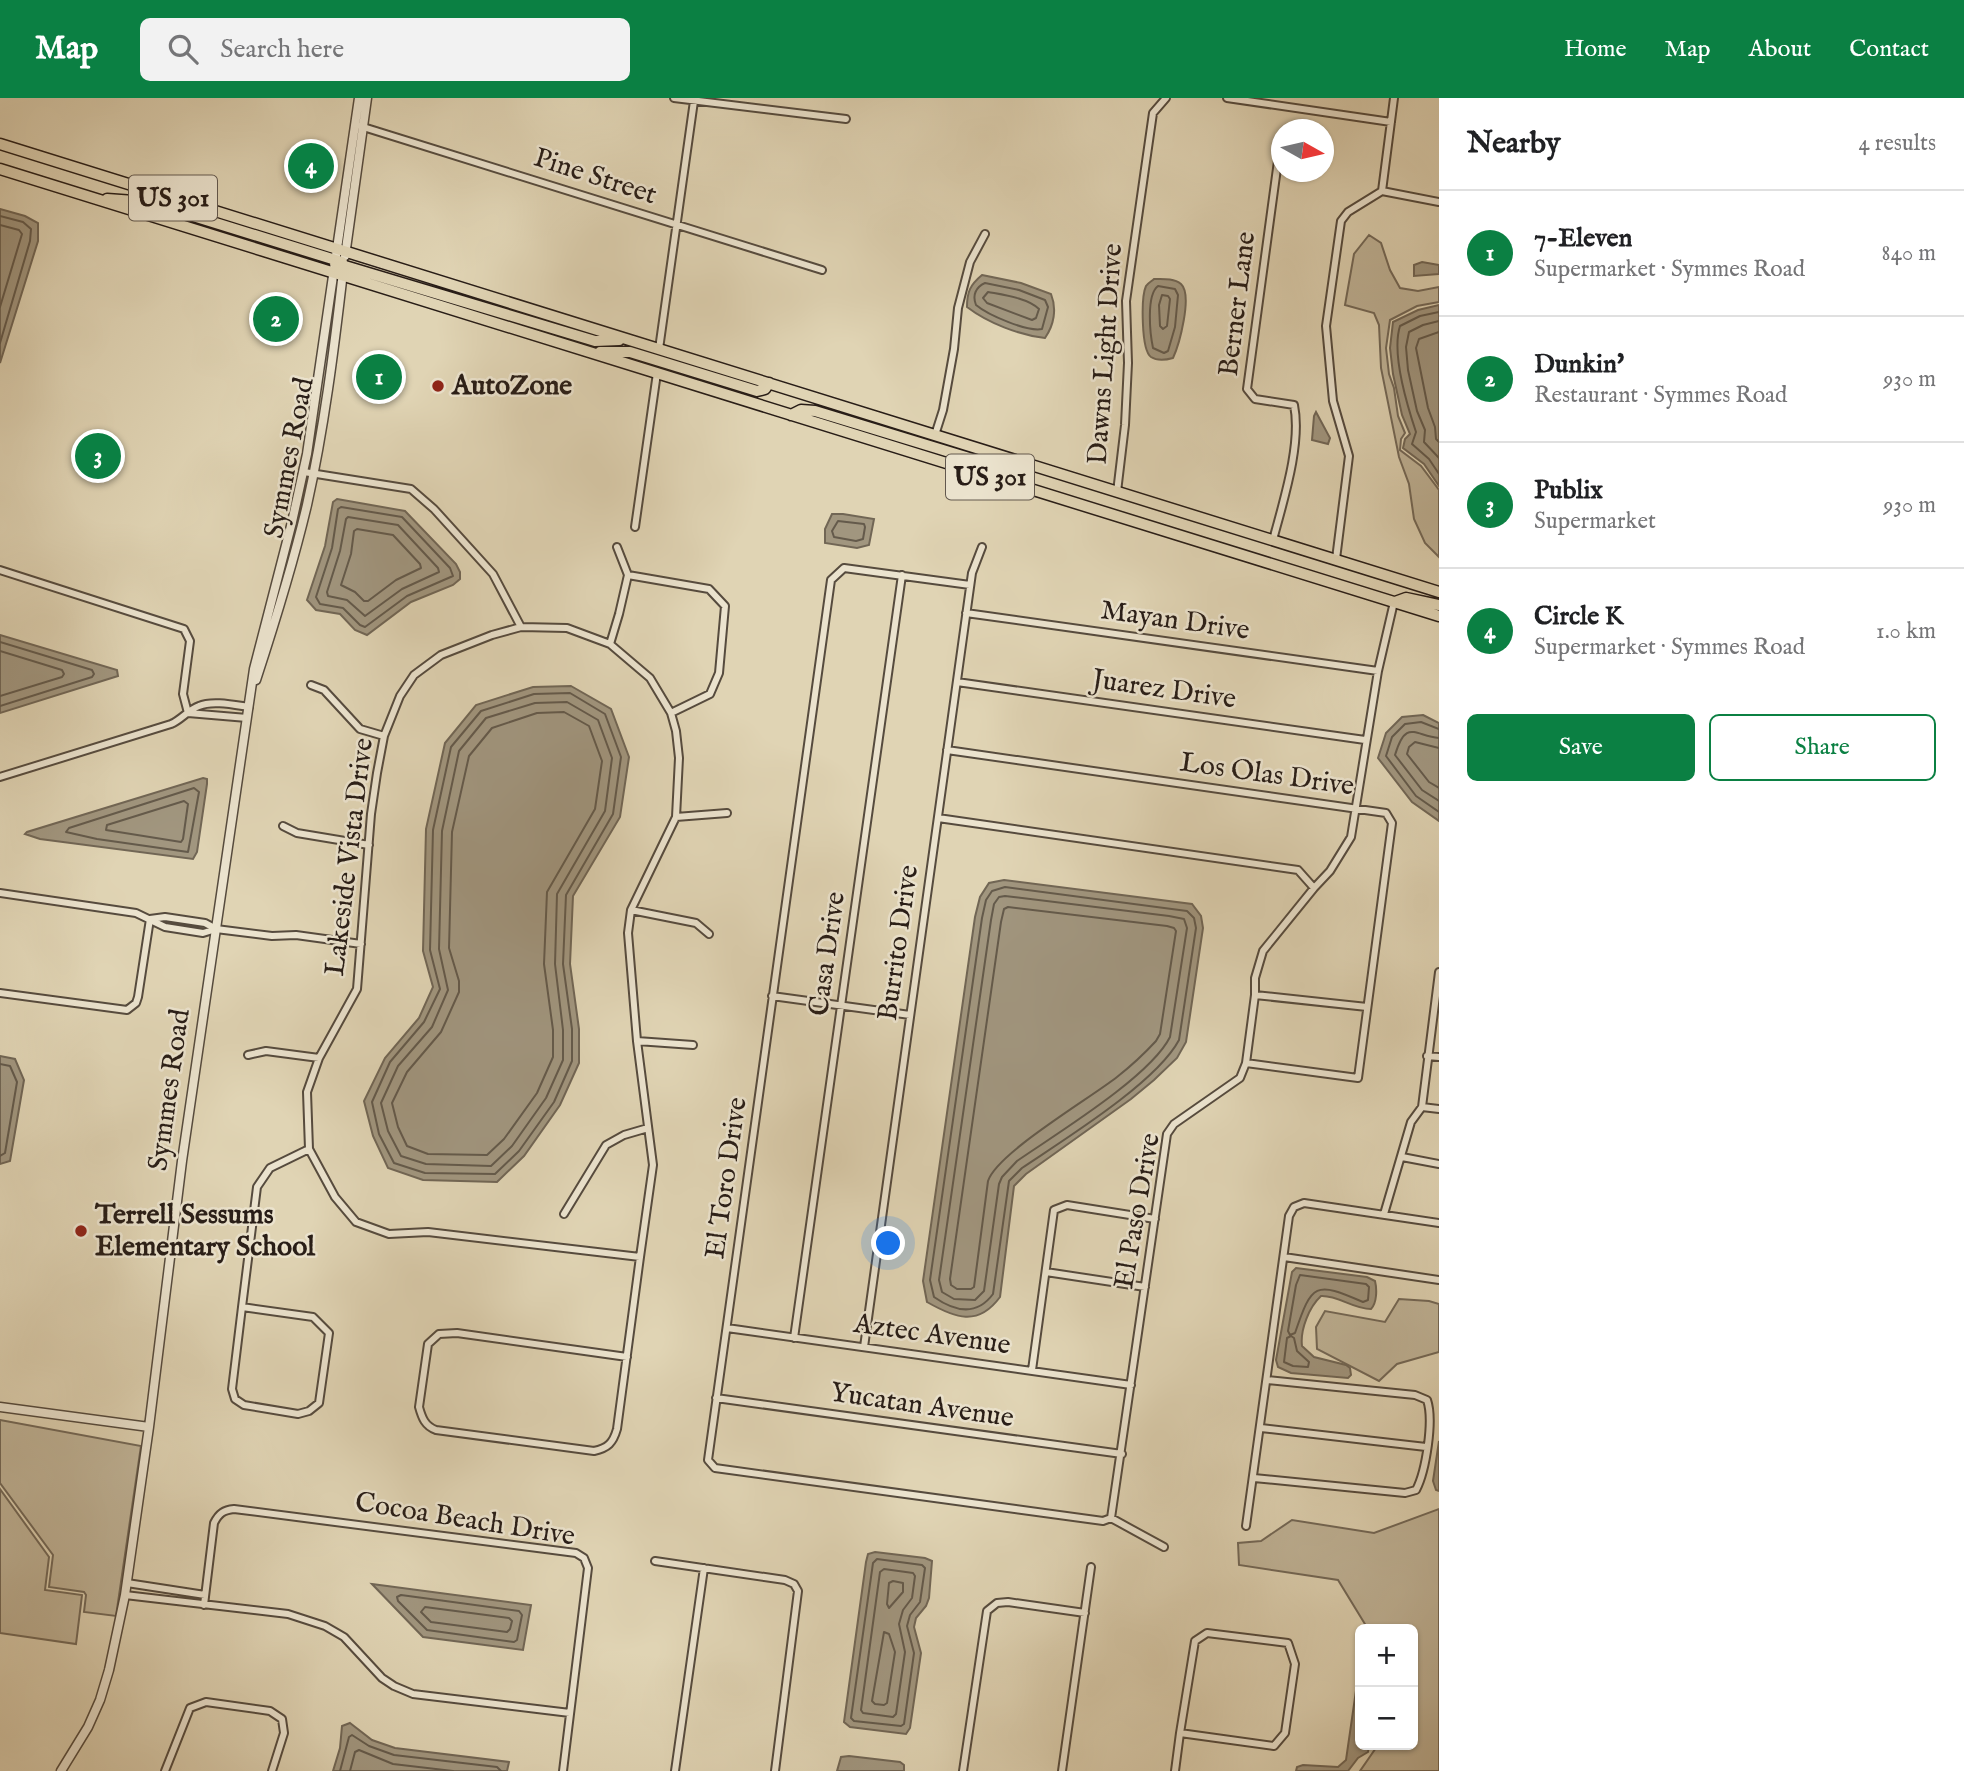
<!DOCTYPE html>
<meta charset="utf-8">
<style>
:root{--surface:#fff;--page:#f2f2f2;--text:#202124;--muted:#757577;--line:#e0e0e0;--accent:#0b8043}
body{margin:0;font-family:"IM FELL English",serif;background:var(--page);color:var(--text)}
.controls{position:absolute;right:21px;bottom:21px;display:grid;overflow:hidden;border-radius:10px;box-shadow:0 2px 5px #0004}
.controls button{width:63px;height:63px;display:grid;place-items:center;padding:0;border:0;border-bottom:2px solid var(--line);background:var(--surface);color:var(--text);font:35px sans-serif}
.compass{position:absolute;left:1271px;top:21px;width:63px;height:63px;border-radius:50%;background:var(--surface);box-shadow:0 2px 5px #0004;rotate:98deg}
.you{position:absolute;left:889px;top:1146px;width:24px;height:24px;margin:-18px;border:5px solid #fff;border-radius:50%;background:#1a73e8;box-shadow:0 0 0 10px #1a73e833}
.badge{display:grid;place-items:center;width:46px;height:46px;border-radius:50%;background:var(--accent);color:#fff;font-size:23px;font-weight:700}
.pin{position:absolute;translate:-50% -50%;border:4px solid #fff;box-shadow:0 2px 7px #0006}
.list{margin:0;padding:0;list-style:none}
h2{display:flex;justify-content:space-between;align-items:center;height:91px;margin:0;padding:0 28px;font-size:30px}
h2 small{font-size:23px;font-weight:400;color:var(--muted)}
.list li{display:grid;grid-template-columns:46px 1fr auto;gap:21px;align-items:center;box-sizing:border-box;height:126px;padding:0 28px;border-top:2px solid var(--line)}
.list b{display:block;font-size:26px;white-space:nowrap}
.list p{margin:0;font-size:23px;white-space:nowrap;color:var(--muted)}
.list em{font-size:23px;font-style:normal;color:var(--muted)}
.actions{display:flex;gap:14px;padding:21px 28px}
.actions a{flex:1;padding:16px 0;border:2px solid var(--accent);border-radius:10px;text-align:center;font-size:24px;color:var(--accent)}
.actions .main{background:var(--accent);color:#fff}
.icon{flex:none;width:38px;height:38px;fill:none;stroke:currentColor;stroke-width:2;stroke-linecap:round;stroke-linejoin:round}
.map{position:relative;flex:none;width:1439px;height:1673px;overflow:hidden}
header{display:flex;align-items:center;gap:42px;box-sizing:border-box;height:98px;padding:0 35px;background:var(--accent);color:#fff}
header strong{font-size:33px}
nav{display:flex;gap:38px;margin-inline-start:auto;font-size:24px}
.search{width:490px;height:63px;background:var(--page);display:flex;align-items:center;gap:18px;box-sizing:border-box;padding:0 24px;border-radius:10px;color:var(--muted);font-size:26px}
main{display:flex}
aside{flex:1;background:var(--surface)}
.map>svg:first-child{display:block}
.green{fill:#c1b599;stroke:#746958;stroke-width:2}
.water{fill:#a1967f;stroke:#716655;stroke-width:2}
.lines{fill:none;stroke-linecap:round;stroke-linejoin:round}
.shore{stroke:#645a4b;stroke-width:2}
.minor-casing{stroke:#564b3e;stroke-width:10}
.tertiary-casing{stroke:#564b3e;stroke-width:11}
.primary-casing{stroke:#281d17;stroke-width:13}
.minor{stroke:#ebe3ce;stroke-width:6}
.tertiary{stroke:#ebe3ce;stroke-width:8}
.primary{stroke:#e0d4b4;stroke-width:10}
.poi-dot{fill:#8f2418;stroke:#ebe3ce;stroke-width:2.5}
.labels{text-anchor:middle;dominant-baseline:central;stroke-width:5;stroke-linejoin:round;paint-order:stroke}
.shield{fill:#ebe3ce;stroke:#62584e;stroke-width:2}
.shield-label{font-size:26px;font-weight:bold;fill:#281d17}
.street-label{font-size:28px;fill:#281d17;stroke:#ebe3ce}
.poi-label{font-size:28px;font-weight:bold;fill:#281d17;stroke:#ebe3ce;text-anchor:start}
</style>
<header>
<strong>Map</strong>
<div class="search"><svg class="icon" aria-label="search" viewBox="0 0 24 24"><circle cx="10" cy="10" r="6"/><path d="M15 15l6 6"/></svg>Search here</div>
<nav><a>Home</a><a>Map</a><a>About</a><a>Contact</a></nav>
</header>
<main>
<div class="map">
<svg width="1439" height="1673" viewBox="0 0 1439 1673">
<rect width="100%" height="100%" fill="#e0d4b4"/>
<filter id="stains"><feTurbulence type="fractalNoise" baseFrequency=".00286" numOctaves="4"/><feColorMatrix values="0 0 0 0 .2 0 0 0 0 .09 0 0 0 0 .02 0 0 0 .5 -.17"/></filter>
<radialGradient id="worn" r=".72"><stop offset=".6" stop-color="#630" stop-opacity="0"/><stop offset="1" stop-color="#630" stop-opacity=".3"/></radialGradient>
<path class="green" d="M1369,137L1381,145L1390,172L1400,190L1418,193L1439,189V204L1417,208L1390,222L1386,250L1389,276L1394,290L1398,318L1405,335L1401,341L1400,352L1421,368L1439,392V459L1425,445L1414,421L1409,386L1399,359L1381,270L1379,227L1374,215L1345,207L1354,156Z
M1399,1201L1429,1203L1439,1206V1254L1397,1266L1379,1283L1317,1251L1316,1229L1325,1213L1385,1224Z
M0,1322L141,1348L116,1518L84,1514L86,1497L84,1494L49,1489L53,1457L0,1385Z
M0,1391L49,1459L45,1492L82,1497L76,1546L0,1535Z
M1439,1411V1673H1360L1378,1647H1413V1531H1368L1338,1482L1239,1467L1238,1445L1261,1443L1292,1422L1374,1435Z"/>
<path class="water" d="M0,111L25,118L38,125V143L0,265Z
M1422,164L1439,167V176L1414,178V167Z
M982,177L1021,185L1051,196C1057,211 1054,227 1045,240C1019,237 988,225 967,209C967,194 970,187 982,177Z
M1154,181C1163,181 1174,180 1181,186C1193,197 1179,247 1173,260C1166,262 1157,263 1151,259C1141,252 1141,199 1146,188C1148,185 1152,183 1154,181Z
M1439,207V388L1424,366L1403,350L1405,341L1410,336L1402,317L1393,276L1390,250L1393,224L1418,212Z
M1316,314L1330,340L1328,346L1312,342L1314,318Z
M337,401L405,413L456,466L460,474V481L453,487L411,504L367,537L355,532L340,516L316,512L307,502L325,448L333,404Z
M832,416H843L874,421L869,447L857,450L825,445V431Z
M0,537L117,572L118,578L0,615Z
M571,588L611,611L629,659L620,719L573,798L570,866L579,931V965L560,1007L524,1058L497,1084L423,1082L388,1070L373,1038L364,1003L385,960L419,920L433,889L423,853L426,731L445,645L476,607L533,589Z
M1423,617L1439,625V723L1412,704L1378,660L1386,635L1402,619Z
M203,680L207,681V686L197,754L193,761L40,741L25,736L27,734Z
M1004,782L1192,806L1201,818L1203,830L1186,944L1177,960L1154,982L1131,1001L1026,1076L1014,1088L1000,1199C978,1229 955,1220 927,1204L923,1183L975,819L980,799L989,785Z
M0,958L15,961L24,982L10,1063L0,1066Z
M1296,1170L1367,1179L1375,1183C1377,1191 1377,1205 1371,1211C1353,1211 1338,1197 1321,1198C1309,1209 1300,1232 1302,1248L1314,1259L1346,1267L1350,1270L1351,1277L1348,1280L1291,1275L1278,1269L1276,1262L1292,1174Z
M1439,1343V1393L1436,1392L1433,1383Z
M875,1454L925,1460L932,1463L929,1500L926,1508L916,1520L914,1529L921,1555L910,1630L906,1636L850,1629L844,1624L866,1464L868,1456Z
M372,1486L531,1507L523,1552L423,1539Z
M1360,1565V1647H1369L1368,1654L1358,1660L1348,1673H1296L1297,1669L1303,1667L1338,1669L1346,1662Z
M350,1625L372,1642L395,1650L509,1664L507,1673H333L340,1650L342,1628Z
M849,1658L900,1664L904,1667V1673H837L841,1659Z"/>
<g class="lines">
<path class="shore" d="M0,118L23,124L31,131L30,143L0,245
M0,127L19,132L22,136L0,209
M985,185L1019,192L1045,202L1048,209L1042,231C1027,234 988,217 976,207C972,197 976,189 985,185Z
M1158,188L1175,191L1178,197L1175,229L1168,253L1164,255L1153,250C1150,236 1146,197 1158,188Z
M988,194C1004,197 1028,200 1039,211L1036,220L1032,222L987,205L983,200Z
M1162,197L1168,198L1170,201L1167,228L1163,231L1160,228L1159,207Z
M1439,214L1420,218L1400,228C1391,256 1407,307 1416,334L1412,346L1429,361L1439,376
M1439,223L1423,227L1409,234L1406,249L1408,272L1417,313L1425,332L1424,344L1439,360
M1439,234L1419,241L1416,250L1428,310L1435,329L1436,341L1439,344
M341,409L402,419L450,470L453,478L407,498L365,529L360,527L343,510L320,506L316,499L332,450L338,411Z
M348,419L398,427L438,470L439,474L402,491L365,518L347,502L328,498L327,494L340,453L346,421Z
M838,423L864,426L865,429L863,441L856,443L834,439L832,433Z
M357,431L393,437L420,466L421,470L396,482L368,503H364L355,494L341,487L351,456L354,433Z
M0,544L92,572L94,576L92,579L0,608
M0,553L62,572L64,576L62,579L0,598
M570,595L605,616L621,659L613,716L566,797L563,866L572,931V963L554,1004L519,1053L495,1076L425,1075L394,1065L379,1036L372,1004L390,964L424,924L440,891L430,852L433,732L451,649L481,613L534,596Z
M567,604L598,622L612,660L605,713L557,796L555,866L563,932V962L546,1000L512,1048L491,1068L426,1066L401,1058L388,1033L381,1005L398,968L432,929L448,892L439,851L442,733L459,653L486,620L535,605Z
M537,615L564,614L589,628L602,663L595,711L547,794L544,866L553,932V959L537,995L504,1041L487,1057L428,1056L407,1048L398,1029L392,1005L407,974L441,934L459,894V883L449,850L452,734L469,658L492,630Z
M1439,631L1421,624L1405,626L1392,639L1386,658L1416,698L1439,714
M1439,640C1415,638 1406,620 1395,657L1422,692L1439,703
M1439,650L1415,644L1409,649L1407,656L1429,684L1439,690
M194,690L199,694L188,754L97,741L66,734L69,730Z
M184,703L188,706L183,741L181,744L106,732L107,727Z
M1005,789L1187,813L1194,820L1196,830L1179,942C1156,985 1065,1041 1022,1070L1009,1083L993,1196C976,1219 954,1213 934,1199L930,1182L982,820L986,802L992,793Z
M1005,798L1169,818L1184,821L1187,830L1170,939C1150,979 1056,1036 1017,1063L1002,1079L999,1086L984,1193L975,1202L954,1201L942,1194L939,1182L991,822L994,806L999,799Z
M1008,809L1167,828L1174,830L1176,833L1160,936L1156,943C1144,956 1131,968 1117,979C1089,1001 997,1055 988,1083L974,1189L971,1191H957L951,1187L950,1181L1001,824L1004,811Z
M0,966L10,968L17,984L5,1055L0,1058
M1300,1177L1366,1186L1369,1189L1368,1202L1363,1204C1315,1183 1312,1185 1295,1235L1290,1237L1288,1233L1296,1187Z
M1291,1238L1294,1240L1297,1253L1309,1264L1308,1269L1293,1268L1284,1264L1287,1240Z
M877,1461L922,1467L925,1470L920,1504L910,1517L907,1528L914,1555L904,1626L901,1628L854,1623L851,1620L873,1465Z
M884,1471L913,1475L915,1478L912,1500L903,1512L899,1526L905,1554L896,1616L893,1619L863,1615L861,1612L880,1474Z
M893,1483L903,1485V1494L889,1510L887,1506L889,1485Z
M401,1497L519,1513L522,1517L517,1542L514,1544L427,1532L398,1503L397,1499Z
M425,1509L509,1520L512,1523L510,1531L507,1534L431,1524L421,1514Z
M884,1534L889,1536L895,1554L887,1605L884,1607L875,1606L872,1603Z
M340,1673L349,1639L352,1637L369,1648L394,1657L497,1669L501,1673
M350,1673L355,1654L359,1652L393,1666L453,1673"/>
<defs>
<path id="minor" d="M674,0L846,21
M1227,0L1391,24
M360,28L822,172
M1382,93L1394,0
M1382,93L1439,104
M659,251L694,3
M935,337L943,312L954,251L958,210L970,164L985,136
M304,374L411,391L434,411L493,476L521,529
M1117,394L1125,327L1128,265L1126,203L1153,15L1166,0
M635,429L657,275
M1273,442C1283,404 1302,346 1294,307L1255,301L1247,291L1278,63
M1336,461L1349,358L1333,303L1326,228L1341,123L1348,114L1382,93
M0,472L184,531L190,543L183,596L188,615
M628,477L709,491L725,508L719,575L710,596L671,615
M970,487L844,470L831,482L708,1362L715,1370L1103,1423L1111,1420L1164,1449
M966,515L1378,573
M521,529L567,530L610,546L650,580L671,615L676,633L679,660L676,719L631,812L628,835L637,943L653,1067L640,1159L428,1134L389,1136L356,1124L335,1099L309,1051L307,994L319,960L357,891L371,716L377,675L384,638L400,598L414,577L441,557L492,537Z
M610,546L619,516L628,477L617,449
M957,584L1365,642
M311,587L324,592L360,631L384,638
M188,615L247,620
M947,652L1386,715L1392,725L1358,980L1246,965
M0,679L171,626C181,622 188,612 199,608C212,602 235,607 249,609
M676,719L727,715
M938,720L1298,772L1314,790
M283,728L297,735L369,747
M0,795L136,815L165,829L203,835L216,831
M631,812L696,825L709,836
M150,821L165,819L205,825L216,831L272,838L296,837L361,846
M0,895L127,912L136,905L138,899L150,821
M1255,897L1367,909
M772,898L910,917
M637,943L693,947
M248,957L266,953L319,960
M1427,958L1439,959
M1422,1009L1439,874
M1422,1009L1439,1011
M1402,1059L1439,1066
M564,1116L606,1047L624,1037L648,1030
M1384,1116L1411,1024L1422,1009
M1284,1159L1439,1182
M1046,1174L1145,1189
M242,1209L313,1219L329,1235L319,1305L309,1313L298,1316L244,1307L235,1301L232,1291Z
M242,1209L257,1089L270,1070L309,1051
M727,1230L1131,1287
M794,1240L902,477
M864,1249L972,475L982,449
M627,1259L457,1235L439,1236L428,1246L419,1309C422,1320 425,1328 436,1332L594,1353C608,1350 613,1345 617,1331L640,1159
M1032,1272L1054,1112L1067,1107L1155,1121
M716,1300L1122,1356
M1261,1330L1426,1349
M1254,1380L1405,1395L1416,1392C1426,1373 1434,1322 1427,1302L1415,1297L1267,1282
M1111,1420L1167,1036L1174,1026L1240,980L1246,965L1255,897V880L1263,853L1314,790L1330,773L1351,739L1378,573L1394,504
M1246,1428L1289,1118L1294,1109L1304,1105L1439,1125
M655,1463L785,1482L794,1486L798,1493L775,1673
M127,1485L205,1497
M125,1497L288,1516L325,1528L344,1539L382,1580L394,1588L413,1596L570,1615
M204,1507L214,1425C219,1415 224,1412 234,1411L576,1455L584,1460L588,1470L563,1673
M1207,1535L1288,1545L1295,1566L1285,1635L1274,1648L1180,1635L1195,1543Z
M165,1673L190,1610L206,1604L270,1613L282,1621L284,1635L272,1673
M675,1673L704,1470
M963,1673L987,1513L997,1505L1008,1504L1085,1515
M1062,1673L1091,1469
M1175,1673L1180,1635"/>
<path id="tertiary" d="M345,158L367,0
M256,582C275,524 293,466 307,407C324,331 334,252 343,174
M0,1309L149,1329
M61,1673L88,1629L100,1602L109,1572L125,1497L149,1329L182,1063L254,571L292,424L307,356L359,0"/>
<path id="primary" d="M0,46L1439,494
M0,71L1439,518
M107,101L148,104L342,164
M335,165L595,243L619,242
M600,254H630L757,293L765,291L769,285
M791,317L801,312L815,313L1002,370L1022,367
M1395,504L1406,500L1439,507"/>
</defs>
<use href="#minor" class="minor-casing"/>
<use href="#tertiary" class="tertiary-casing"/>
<use href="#primary" class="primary-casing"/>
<use href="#minor" class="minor"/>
<use href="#tertiary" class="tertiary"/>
<use href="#primary" class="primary"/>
</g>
<g class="poi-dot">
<circle cx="438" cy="288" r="7"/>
<circle cx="81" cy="1133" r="7"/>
</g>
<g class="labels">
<g class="shield">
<rect x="129" y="77.5" width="88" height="45" rx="5"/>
<rect x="946" y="356.5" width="88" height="45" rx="5"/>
</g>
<g class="shield-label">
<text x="173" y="100">US 301</text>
<text x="990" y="379">US 301</text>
</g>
<g class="street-label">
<text transform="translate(595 79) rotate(18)">Pine Street</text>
<text transform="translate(1238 206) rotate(-83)">Berner Lane</text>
<text transform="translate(1106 256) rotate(-86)">Dawns Light Drive</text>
<text transform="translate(290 360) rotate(-79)">Symmes Road</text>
<text transform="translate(1175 523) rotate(8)">Mayan Drive</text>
<text transform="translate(1164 592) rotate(8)">Juarez Drive</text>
<text transform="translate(1267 677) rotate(8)">Los Olas Drive</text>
<text transform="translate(350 759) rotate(-83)">Lakeside Vista Drive</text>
<text transform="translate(899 845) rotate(-82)">Burrito Drive</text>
<text transform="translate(828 856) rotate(-82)">Casa Drive</text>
<text transform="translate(170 992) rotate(-82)">Symmes Road</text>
<text transform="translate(727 1080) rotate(-82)">El Toro Drive</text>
<text transform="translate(1138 1113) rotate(-80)">El Paso Drive</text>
<text transform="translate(932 1237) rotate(8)">Aztec Avenue</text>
<text transform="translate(922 1308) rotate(8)">Yucatan Avenue</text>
<text transform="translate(465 1422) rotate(9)">Cocoa Beach Drive</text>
</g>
<g class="poi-label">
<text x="452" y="288">AutoZone</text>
<text x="95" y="1117">Terrell Sessums<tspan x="95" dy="32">Elementary School</tspan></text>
</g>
</g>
<rect width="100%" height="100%" filter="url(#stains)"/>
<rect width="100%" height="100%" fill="url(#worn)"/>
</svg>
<div class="controls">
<button>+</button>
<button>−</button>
</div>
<svg class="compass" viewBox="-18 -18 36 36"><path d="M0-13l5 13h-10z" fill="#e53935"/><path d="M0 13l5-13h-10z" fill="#757577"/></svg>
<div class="you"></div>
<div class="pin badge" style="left:379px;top:279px">1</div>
<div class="pin badge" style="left:276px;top:221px">2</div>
<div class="pin badge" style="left:98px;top:358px">3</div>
<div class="pin badge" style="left:311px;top:68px">4</div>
</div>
<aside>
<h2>Nearby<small>4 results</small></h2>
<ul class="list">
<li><span class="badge">1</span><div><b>7-Eleven</b><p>Supermarket · Symmes Road</p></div><em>840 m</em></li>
<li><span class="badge">2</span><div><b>Dunkin'</b><p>Restaurant · Symmes Road</p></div><em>930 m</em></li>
<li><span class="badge">3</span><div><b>Publix</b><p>Supermarket</p></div><em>930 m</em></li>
<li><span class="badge">4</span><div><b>Circle K</b><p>Supermarket · Symmes Road</p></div><em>1.0 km</em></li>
</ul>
<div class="actions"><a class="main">Save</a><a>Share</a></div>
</aside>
</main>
